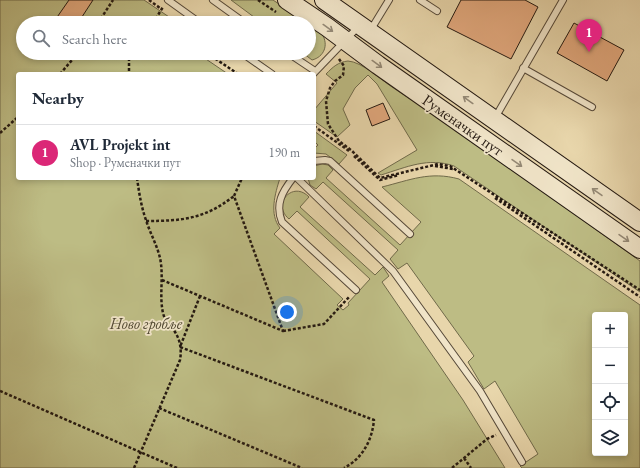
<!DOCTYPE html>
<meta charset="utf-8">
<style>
:root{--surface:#fff;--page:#f6f6f7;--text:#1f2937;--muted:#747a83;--line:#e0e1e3;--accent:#db2777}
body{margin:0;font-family:"EB Garamond",serif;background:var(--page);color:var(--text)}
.controls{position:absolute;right:12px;bottom:12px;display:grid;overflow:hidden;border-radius:4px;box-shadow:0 2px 6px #0003}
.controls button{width:36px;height:36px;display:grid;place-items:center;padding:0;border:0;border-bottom:1px solid var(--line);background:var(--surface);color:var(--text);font:20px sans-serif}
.you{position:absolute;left:287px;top:312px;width:14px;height:14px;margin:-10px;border:3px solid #fff;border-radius:50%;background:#1a73e8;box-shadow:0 0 0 6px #1a73e833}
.badge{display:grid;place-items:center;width:26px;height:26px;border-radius:50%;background:var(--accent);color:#fff;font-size:13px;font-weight:700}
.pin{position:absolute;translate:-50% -33px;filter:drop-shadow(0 1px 2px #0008)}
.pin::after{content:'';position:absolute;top:21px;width:14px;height:12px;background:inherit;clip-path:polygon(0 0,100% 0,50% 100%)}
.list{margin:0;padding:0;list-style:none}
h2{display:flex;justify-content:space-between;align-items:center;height:52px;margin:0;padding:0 16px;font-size:17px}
h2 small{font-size:13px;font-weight:400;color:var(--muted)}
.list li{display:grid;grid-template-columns:26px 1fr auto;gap:12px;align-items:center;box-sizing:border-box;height:56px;padding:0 16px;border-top:1px solid var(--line)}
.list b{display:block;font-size:15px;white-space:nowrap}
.list p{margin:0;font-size:13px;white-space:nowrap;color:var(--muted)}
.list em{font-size:13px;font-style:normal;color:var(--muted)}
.icon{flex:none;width:22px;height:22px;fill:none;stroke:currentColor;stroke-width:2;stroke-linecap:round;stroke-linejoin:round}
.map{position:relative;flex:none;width:640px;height:468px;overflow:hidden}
.search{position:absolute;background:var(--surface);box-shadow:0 2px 6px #0003;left:16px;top:16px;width:300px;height:44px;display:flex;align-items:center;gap:10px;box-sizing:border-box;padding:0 14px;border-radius:22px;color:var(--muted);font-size:15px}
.panel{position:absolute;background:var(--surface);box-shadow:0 2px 6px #0003;left:16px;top:72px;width:300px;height:108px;border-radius:4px}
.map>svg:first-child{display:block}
.green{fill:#bdbc84;stroke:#706a4a;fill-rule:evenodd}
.building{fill:#e2a87d;stroke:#241911}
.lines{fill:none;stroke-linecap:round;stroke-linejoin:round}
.service-casing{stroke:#554838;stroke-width:8}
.secondary-casing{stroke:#241911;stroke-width:20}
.path{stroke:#241911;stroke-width:2.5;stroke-dasharray:3 2;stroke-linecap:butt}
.service{stroke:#f0e4c8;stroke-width:6}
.secondary{stroke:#f0e4c8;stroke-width:18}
.oneway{stroke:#948976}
.labels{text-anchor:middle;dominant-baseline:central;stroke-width:3.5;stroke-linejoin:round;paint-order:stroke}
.street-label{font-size:16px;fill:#241911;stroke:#f0e4c8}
.park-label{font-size:16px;font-style:italic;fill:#524a34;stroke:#f0e4c8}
</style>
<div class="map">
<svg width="640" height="468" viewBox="0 0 640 468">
<rect width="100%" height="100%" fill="#e8d6ab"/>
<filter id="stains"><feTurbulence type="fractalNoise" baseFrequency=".005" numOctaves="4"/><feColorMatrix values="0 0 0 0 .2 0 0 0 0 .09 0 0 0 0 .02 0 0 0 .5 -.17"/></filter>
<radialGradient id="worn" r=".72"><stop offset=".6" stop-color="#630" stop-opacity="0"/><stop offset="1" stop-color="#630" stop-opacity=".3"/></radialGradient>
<path class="green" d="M0,0H144L175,21L173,23H23V53H197L228,74H18V178H280C275,194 269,214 280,228L274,234L343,299L337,305L343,310L349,305L348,303L370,279L297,211L289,219C271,204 293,180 309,197L300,207L375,275L383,267L389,276L382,282L463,400L505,468H0Z
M231,0H273L307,23H262Z
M309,24C313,27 319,30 322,34C329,45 324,57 312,60L303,53H309Z
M348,61C362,62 380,79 392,87C477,142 558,203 640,261V292L454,166C428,157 407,167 381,175L378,173L417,150L377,84L368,75L355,88L343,109L350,125L337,137L314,121V110L337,83L326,74C333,67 338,62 348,61Z
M314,131L347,155L339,164L326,154L314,153V149L318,145L314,141Z
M322,164L328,165L333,170L326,178L400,245L421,222L382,187C410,180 430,171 459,179L640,305V468H522L520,466L538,454L495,381L484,389L468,362L474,356L407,263L398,269L390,259L398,250L323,182L316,189L310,185L308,178H314V166ZM595,315H625V453H595Z"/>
<path class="building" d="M69,0H93L78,23H53Z
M461,0H525L538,7L511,59L447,27Z
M574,23L624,50L607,81L557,53Z
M383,103L390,119L372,126L366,110Z"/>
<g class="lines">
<defs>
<path id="service" d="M168,0L200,23
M213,0L245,23
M420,0L437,11
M370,31L389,0
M242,53L272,74
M288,53L315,71
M523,68L592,107
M313,74L359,26
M495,118L563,0
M314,161L325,160L330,161L410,234
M293,178C282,192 275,204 282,222L356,290
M297,178L393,271L480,391L522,462"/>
<path id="secondary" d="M287,0L327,27L378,65L640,249
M324,0L640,222"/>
</defs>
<use href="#service" class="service-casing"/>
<use href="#secondary" class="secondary-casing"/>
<path class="path" d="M149,0L160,8
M258,0L276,12
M98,23L113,0
M153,23L163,7
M122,53L129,58L132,53
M207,53L238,74
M129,58V74
M339,59L344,66L343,75L335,81L330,88L326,101L328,124L339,141L351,150L380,178L438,164L450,166L640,290
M60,74L78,53
M314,126L349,151
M0,133L18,117
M354,156L380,180L399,175
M435,166L453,169
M495,198L640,297
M146,221C182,221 205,219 234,196
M162,280L283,331L234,196L242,178
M200,296L180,347L374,420C372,440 363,458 344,468
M283,331L324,324L350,296
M0,391L177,468
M159,408L302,468
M464,458L471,468
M134,468L180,360C182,349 180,337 172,328C168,323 165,321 163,313C159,295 164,276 160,258C157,245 150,233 146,220C141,206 139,192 137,178
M452,468L487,439L496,435"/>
<use href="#service" class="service"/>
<use href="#secondary" class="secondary"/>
</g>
<defs><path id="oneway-shaft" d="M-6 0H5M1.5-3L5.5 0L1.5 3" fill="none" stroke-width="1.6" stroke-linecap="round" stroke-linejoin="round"/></defs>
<g class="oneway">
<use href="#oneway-shaft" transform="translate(328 28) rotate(36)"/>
<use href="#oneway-shaft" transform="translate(377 64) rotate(36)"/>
<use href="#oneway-shaft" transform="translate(468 100) rotate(-144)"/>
<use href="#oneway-shaft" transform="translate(517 163) rotate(35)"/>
<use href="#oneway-shaft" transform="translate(597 192) rotate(-145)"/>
<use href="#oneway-shaft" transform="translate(624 238) rotate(35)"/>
</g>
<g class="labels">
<g class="street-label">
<text transform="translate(463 125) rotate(35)">Руменачки пут</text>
</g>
<g class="park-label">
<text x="146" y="323">Ново гробље</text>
</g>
</g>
<rect width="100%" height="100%" filter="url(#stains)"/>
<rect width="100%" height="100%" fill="url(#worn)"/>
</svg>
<div class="controls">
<button>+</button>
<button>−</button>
<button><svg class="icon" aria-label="locate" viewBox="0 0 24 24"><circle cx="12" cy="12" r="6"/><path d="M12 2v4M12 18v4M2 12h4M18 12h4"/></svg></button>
<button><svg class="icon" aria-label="layers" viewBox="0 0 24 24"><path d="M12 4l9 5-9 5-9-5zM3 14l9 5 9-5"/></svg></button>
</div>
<div class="you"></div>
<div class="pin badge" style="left:589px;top:52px">1</div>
<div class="search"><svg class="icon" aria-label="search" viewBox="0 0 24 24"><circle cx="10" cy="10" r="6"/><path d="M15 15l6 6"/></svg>Search here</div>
<section class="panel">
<h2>Nearby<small></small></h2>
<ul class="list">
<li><span class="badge">1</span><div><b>AVL Projekt int</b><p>Shop · Руменачки пут</p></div><em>190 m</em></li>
</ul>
</section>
</div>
